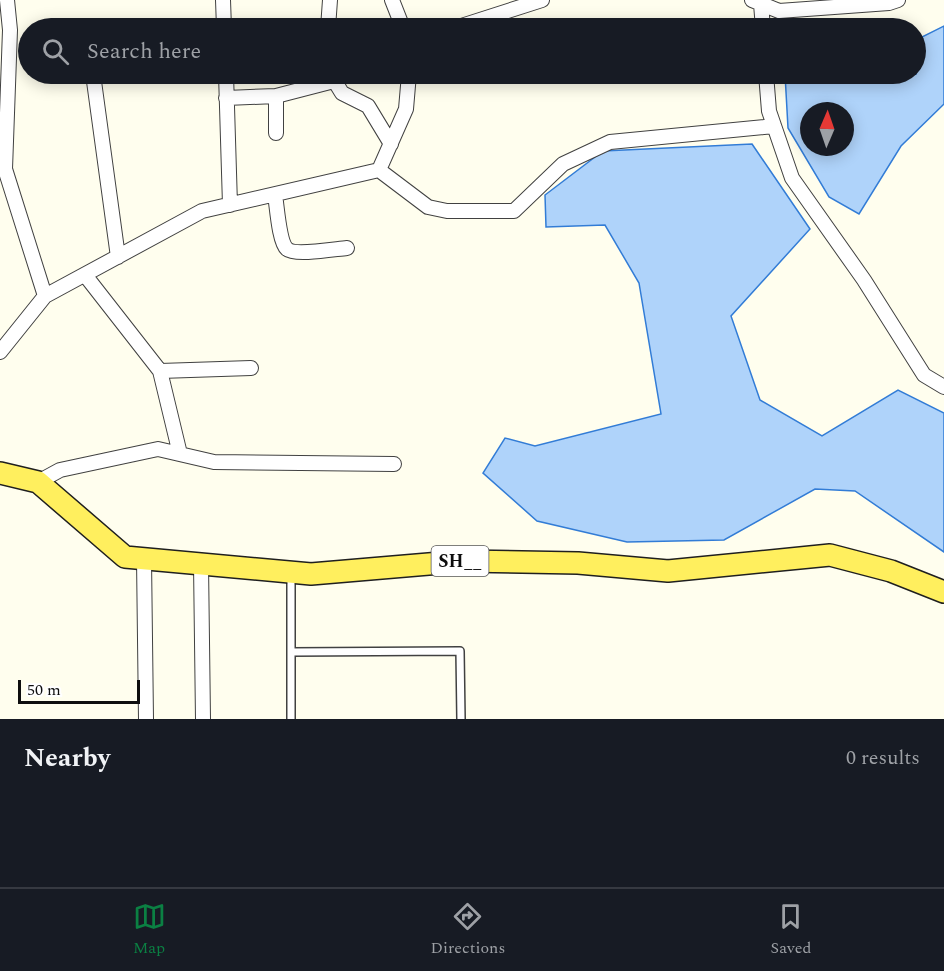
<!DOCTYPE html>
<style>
:root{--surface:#171b24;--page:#242831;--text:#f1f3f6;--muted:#9ea1a6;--line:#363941;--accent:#0b8043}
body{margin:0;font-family:Spectral,serif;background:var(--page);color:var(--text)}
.compass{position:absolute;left:800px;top:102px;width:54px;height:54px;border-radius:50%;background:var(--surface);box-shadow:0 3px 15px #0003;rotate:2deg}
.scale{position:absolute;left:18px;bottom:15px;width:122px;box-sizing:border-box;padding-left:6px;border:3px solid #0e0e0e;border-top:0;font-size:16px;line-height:21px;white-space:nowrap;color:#0e0e0e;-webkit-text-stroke:4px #fff;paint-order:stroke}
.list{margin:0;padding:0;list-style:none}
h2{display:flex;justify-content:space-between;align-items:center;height:78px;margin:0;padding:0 24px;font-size:26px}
h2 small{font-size:20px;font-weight:400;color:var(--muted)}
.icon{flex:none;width:33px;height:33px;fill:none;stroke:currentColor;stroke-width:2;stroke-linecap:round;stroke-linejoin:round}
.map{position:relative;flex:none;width:944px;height:719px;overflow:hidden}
.search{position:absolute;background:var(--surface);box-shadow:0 3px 15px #0003;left:18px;right:18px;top:18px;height:66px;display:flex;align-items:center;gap:15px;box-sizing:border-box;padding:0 21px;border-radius:33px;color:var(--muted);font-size:22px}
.sheet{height:168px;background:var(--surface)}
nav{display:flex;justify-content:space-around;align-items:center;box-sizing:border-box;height:84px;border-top:2px solid var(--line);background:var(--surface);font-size:16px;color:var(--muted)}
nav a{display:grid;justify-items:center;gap:3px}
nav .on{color:var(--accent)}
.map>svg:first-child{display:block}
.water{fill:#afd3fa;stroke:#327cd6;stroke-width:1.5;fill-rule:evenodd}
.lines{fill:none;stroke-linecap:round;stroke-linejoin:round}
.lane-casing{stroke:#414141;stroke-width:10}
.street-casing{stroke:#414141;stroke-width:16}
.primary-casing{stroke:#1f1f1f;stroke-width:24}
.lane{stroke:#fff;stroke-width:7}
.street{stroke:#fff;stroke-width:14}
.primary{stroke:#ffef5e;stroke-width:21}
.labels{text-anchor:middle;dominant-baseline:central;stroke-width:6;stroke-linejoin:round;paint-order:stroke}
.shield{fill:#fff;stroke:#565656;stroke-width:1.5}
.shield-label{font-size:18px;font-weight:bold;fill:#0e0e0e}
</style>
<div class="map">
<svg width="944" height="719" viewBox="0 0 944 719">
<rect width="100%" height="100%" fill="#fffeee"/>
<path class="water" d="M944,26V104L901,146L859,214L829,197L788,128L785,74H916V40ZM809,111H845V147H809Z
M752,144L810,229L731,316L760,400L822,436L898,390L944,413V552L855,491L815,489L724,540L627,542L537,521L483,473L505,438L535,446L661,414L639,283L605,225L546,227L545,195L603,151Z"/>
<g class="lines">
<defs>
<path id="lane" d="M291,652L460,651L461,719
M291,719V574"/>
<path id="street" d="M7,0L10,30L5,169L45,296
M223,0L224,28
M392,0L403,28
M752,0L779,11L889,3L898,0
M761,4L763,28
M328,28L330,0
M455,28L542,0
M93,74L118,257
M226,74L230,205
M766,74L769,111L792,178L864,280L924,375L944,387
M331,75L342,93L368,106L391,144
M276,96V133
M226,98L276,96L334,81
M379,170L428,207L447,211H514L563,164L610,142L774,126
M275,195C277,206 279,242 287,249C295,256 335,249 347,248
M85,275L160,371L180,454
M0,352L45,296L202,211L379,170L406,109L409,74
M160,371L251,368
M38,482L60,470L158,449L214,462L394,464
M144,559L146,719
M201,564L203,719"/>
<path id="primary" d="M0,473L38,482L125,557L311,574L464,561L578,563L668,571L830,555L891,571L944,592"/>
</defs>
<use href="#lane" class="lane-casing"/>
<use href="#street" class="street-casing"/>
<use href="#primary" class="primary-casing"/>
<use href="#lane" class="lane"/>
<use href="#street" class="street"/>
<use href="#primary" class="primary"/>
</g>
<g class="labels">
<rect class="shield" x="431.5" y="546" width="57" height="30" rx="4.5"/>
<g class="shield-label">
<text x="460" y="561">SH__</text>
</g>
</g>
</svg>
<svg class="compass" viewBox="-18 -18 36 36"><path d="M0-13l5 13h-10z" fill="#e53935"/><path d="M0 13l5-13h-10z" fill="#9ea1a6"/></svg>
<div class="scale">50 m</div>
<div class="search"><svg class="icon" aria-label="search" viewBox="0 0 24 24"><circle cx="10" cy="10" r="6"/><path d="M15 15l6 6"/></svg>Search here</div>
</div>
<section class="sheet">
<h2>Nearby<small>0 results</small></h2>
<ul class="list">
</ul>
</section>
<nav>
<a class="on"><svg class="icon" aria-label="map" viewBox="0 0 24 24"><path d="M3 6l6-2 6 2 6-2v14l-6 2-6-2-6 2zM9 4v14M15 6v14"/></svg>Map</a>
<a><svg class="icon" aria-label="directions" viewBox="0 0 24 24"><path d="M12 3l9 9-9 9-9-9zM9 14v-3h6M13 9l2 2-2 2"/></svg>Directions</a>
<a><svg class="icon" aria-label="saved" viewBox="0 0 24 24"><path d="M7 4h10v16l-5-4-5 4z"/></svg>Saved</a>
</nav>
